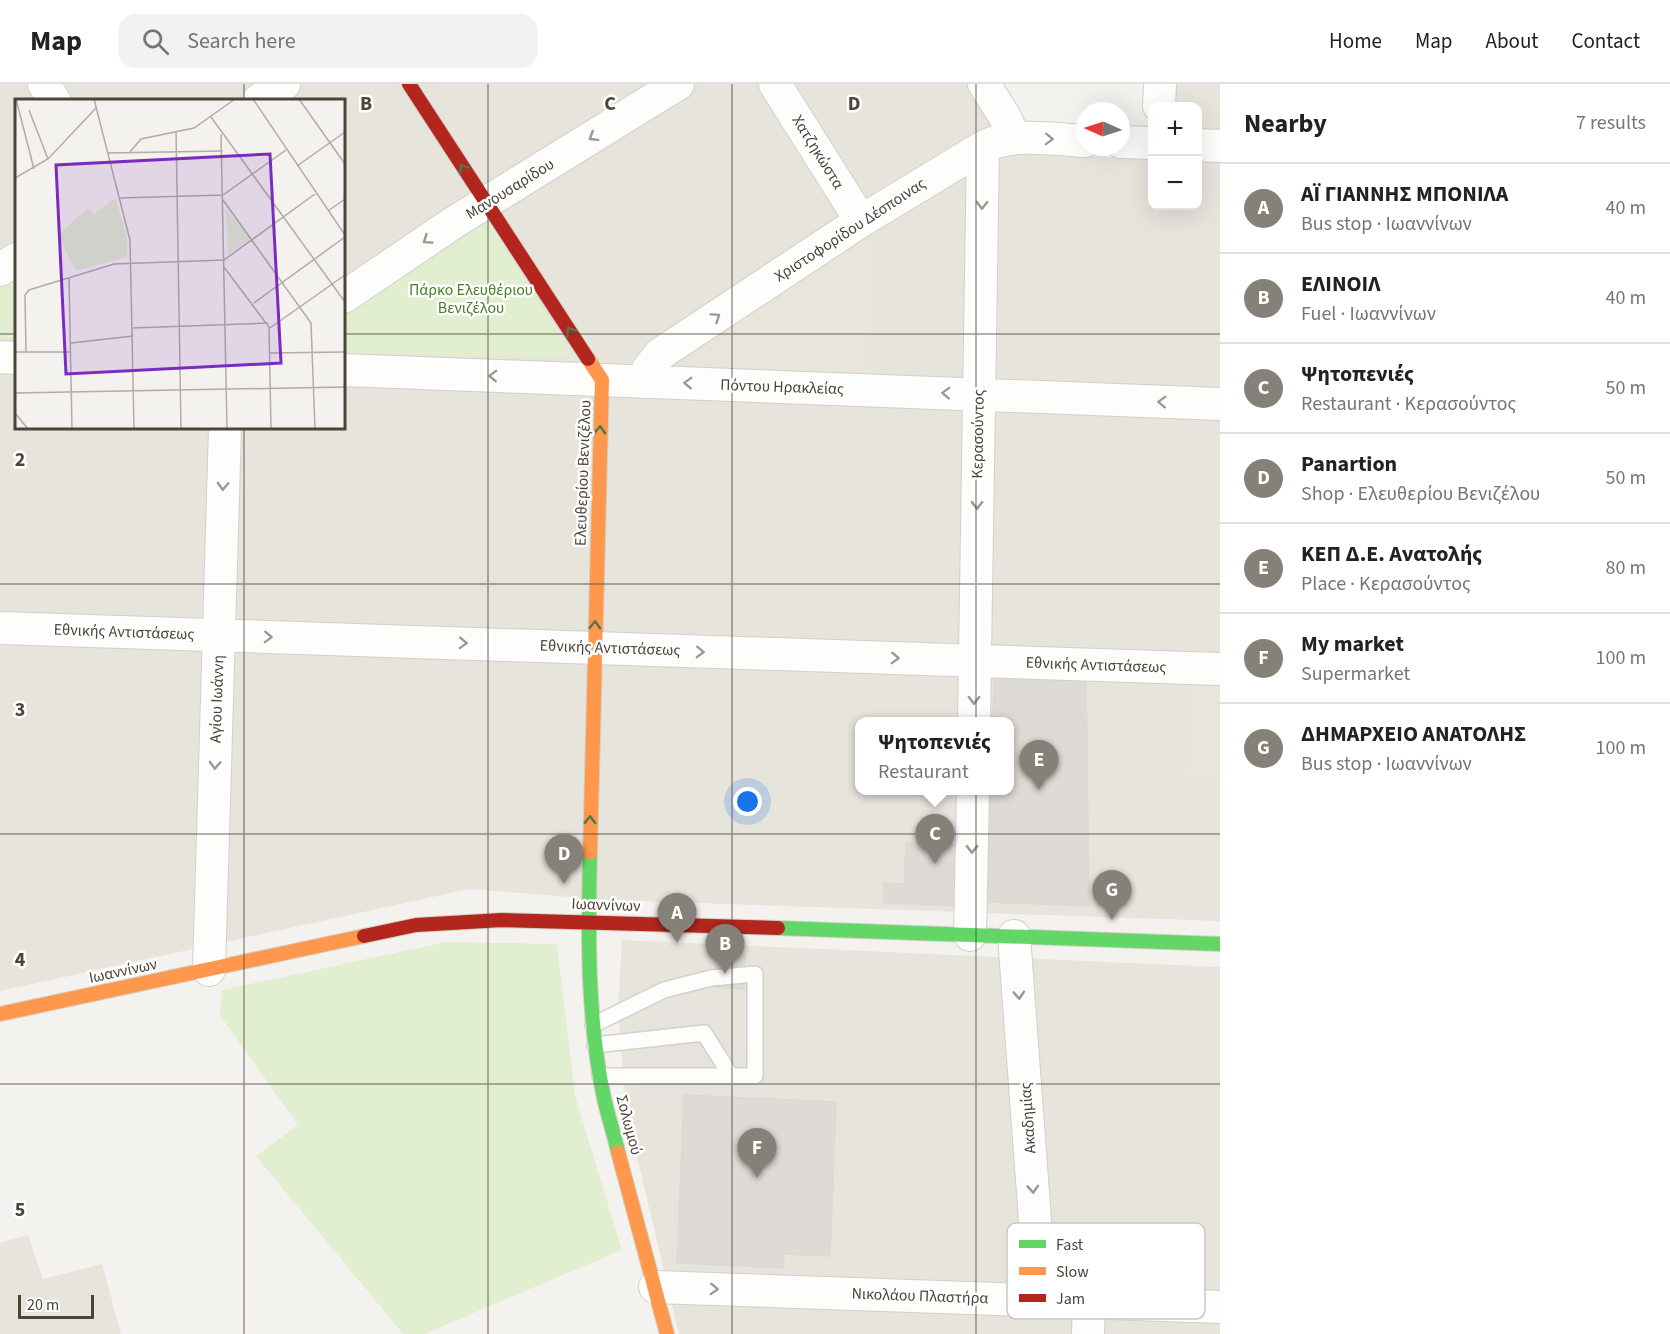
<!DOCTYPE html>
<meta charset="utf-8">
<style>
:root{--surface:#fff;--page:#f2f2f2;--text:#222;--muted:#767676;--line:#e0e0e0;--accent:#868178}
body{margin:0;font-family:"Source Sans 3",sans-serif;background:var(--page);color:var(--text)}
.controls{position:absolute;right:18px;top:18px;display:grid;overflow:hidden;border-radius:12px;box-shadow:0 6px 24px #0002}
.controls button{width:54px;height:54px;display:grid;place-items:center;padding:0;border:0;border-bottom:2px solid var(--line);background:var(--surface);color:var(--text);font:30px sans-serif}
.compass{position:absolute;left:1076px;top:18px;width:54px;height:54px;border-radius:50%;background:var(--surface);box-shadow:0 6px 24px #0002;rotate:273deg}
.scale{position:absolute;left:18px;bottom:15px;width:76px;box-sizing:border-box;padding-left:6px;border:3px solid #4b4439;border-top:0;font-size:16px;line-height:21px;white-space:nowrap;color:#4b4439;-webkit-text-stroke:4px #fff;paint-order:stroke}
.you{position:absolute;left:748px;top:718px;width:21px;height:21px;margin:-15px;border:4px solid #fff;border-radius:50%;background:#1a73e8;box-shadow:0 0 0 9px #1a73e833}
.badge{display:grid;place-items:center;width:39px;height:39px;border-radius:50%;background:var(--accent);color:#fff;font-size:20px;font-weight:700}
.pin{position:absolute;translate:-50% -50px;filter:drop-shadow(0 2px 3px #0008)}
.pin::after{content:'';position:absolute;top:32px;width:21px;height:18px;background:inherit;clip-path:polygon(0 0,100% 0,50% 100%)}
.popup{position:absolute;left:855px;top:633px;width:159px;height:78px;box-sizing:border-box;display:grid;place-content:center;border-radius:12px;background:var(--surface);filter:drop-shadow(0 2px 4px #0005);font-size:20px;white-space:nowrap;color:var(--muted)}
.popup b{font-size:22px;color:var(--text)}
.popup::after{content:'';position:absolute;left:50%;top:100%;margin-left:-12px;border:12px solid transparent;border-top-color:var(--surface)}
.list{margin:0;padding:0;list-style:none}
h2{display:flex;justify-content:space-between;align-items:center;height:78px;margin:0;padding:0 24px;font-size:26px}
h2 small{font-size:20px;font-weight:400;color:var(--muted)}
.list li{display:grid;grid-template-columns:39px 1fr auto;gap:18px;align-items:center;box-sizing:border-box;height:90px;padding:0 24px;border-top:2px solid var(--line)}
.list b{display:block;font-size:22px;white-space:nowrap}
.list p{margin:0;font-size:20px;white-space:nowrap;color:var(--muted)}
.list em{font-size:20px;font-style:normal;color:var(--muted)}
.icon{flex:none;width:33px;height:33px;fill:none;stroke:currentColor;stroke-width:2;stroke-linecap:round;stroke-linejoin:round}
.map{position:relative;flex:none;width:1220px;height:1250px;overflow:hidden}
header{display:flex;align-items:center;gap:36px;box-sizing:border-box;height:84px;padding:0 30px;background:var(--surface);border-bottom:2px solid var(--line)}
header strong{font-size:28px}
nav{display:flex;gap:33px;margin-inline-start:auto;font-size:21px}
.search{width:420px;height:54px;background:var(--page);display:flex;align-items:center;gap:15px;box-sizing:border-box;padding:0 21px;border-radius:18px;color:var(--muted);font-size:22px}
main{display:flex}
aside{flex:1;background:var(--surface)}
.map>svg:first-child{display:block}
.residential{fill:#e7e4dc;fill-rule:evenodd}
.education{fill:#eae5da}
.green{fill:#e1eecf}
.parking{fill:#e6e3df}
.building{fill:#dedbd6;stroke:#dcd9d4;stroke-width:1.5}
.lines{fill:none;stroke-linecap:round;stroke-linejoin:round}
.lane-casing{stroke:#d2d0cb;stroke-width:18}
.street-casing{stroke:#d2d0cb;stroke-width:34}
.fast-casing{stroke:#d3cfc5;stroke-width:16}
.slow-casing{stroke:#d3cfc5;stroke-width:16}
.jam-casing{stroke:#d3cfc5;stroke-width:16}
.lane{stroke:#fdfdfc;stroke-width:15}
.street{stroke:#fdfdfc;stroke-width:32}
.fast{stroke:#63d668;stroke-width:14}
.slow{stroke:#ff974d;stroke-width:14}
.jam{stroke:#b3261e;stroke-width:14}
.oneway{stroke:#9b9791}
.oneway2{stroke:#537749}
.grid{fill:none;stroke:#4b4439;stroke-width:1.5;stroke-opacity:0.55}
.labels{text-anchor:middle;dominant-baseline:central;stroke-width:5;stroke-linejoin:round;paint-order:stroke}
.street-label{font-size:16px;fill:#4b4439;stroke:#fff}
.park-label{font-size:16px;fill:#4a7f2a;stroke:#fff}
.inset-road{fill:none;stroke:#b0aca6;stroke-width:1.5}
.view{fill:#7b2cbf;fill-opacity:0.15;stroke:#7b2cbf;stroke-width:3}
.inset-edge{fill:none;stroke:#4b4439;stroke-width:3}
.key{fill:#fff;stroke:#c9c7c4;stroke-width:1.5}
.key-label{font-size:16px;fill:#4b4439}
.grid-label{font-size:20px;text-anchor:middle;font-weight:bold;fill:#4b4439;stroke:#fff;stroke-width:5;stroke-linejoin:round;paint-order:stroke}
</style>
<header>
<strong>Map</strong>
<div class="search"><svg class="icon" aria-label="search" viewBox="0 0 24 24"><circle cx="10" cy="10" r="6"/><path d="M15 15l6 6"/></svg>Search here</div>
<nav><a>Home</a><a>Map</a><a>About</a><a>Contact</a></nav>
</header>
<main>
<div class="map">
<svg width="1220" height="1250" viewBox="0 0 1220 1250">
<rect width="100%" height="100%" fill="#f4f2ee"/>
<path class="residential" d="M0,0H968L1011,68L1152,75V122H1198V22H1171L1172,0H1220V837L608,816L469,805L0,907ZM16,16H344V344H16ZM860,638H1010V706H860Z
M622,856L1220,883V1250H679L626,1026L618,925Z
M28,1151L43,1195L102,1180L121,1250H0V1159Z"/>
<path class="education" d="M875,147L869,290L695,281L693,271L866,148Z
M1189,595L1220,596V693L1185,691Z"/>
<path class="green" d="M489,137L573,274L344,270V229Z
M16,191V254H0V193Z
M446,858L557,860L575,1012L622,1166L424,1250H403L256,1072L298,1041L220,931L222,906Z"/>
<path class="parking" d="M713,916L712,943H728L729,962L769,967L773,1014L674,1010L673,1017L641,1016L637,968L644,936L661,922Z"/>
<path class="building" d="M994,590L1086,594L1089,822L988,818L991,706H1010V638H993Z
M906,759L965,761L962,822L884,819V799L904,800Z
M716,871L745,872L744,905L715,903Z
M684,1011L836,1018L830,1172L784,1170L783,1184L677,1179Z"/>
<g class="lines">
<defs>
<path id="lane" d="M593,941L664,906L711,894L755,890V992H600
M595,961L704,949L731,992"/>
<path id="street" d="M44,0L54,16
M775,0L861,137
M984,0L1005,33L1014,53
M259,16L284,0
M1159,22L1160,0
M1121,58L1152,59
M1198,61L1220,62
M0,186L16,175
M344,213L453,139L678,0
M0,273L16,274
M344,286L1220,320
M642,298L648,285L660,270L861,137L983,63C1014,48 1051,55 1085,57
M0,544L1220,585
M974,638L983,63
M970,851L973,706
M1014,852L1041,1217
M209,886L225,344
M655,1203L1220,1223
M1088,1250L1089,1218"/>
<path id="fast" d="M590,769C588,850 587,934 604,1014C608,1032 614,1050 618,1068
M778,844L1220,860"/>
<path id="slow" d="M588,275L602,296L590,769
M0,930L364,852
M618,1068L667,1250"/>
<path id="jam" d="M409,0L588,275
M364,852L416,841L502,836L778,844"/>
</defs>
<use href="#lane" class="lane-casing"/>
<use href="#street" class="street-casing"/>
<use href="#fast" class="fast-casing"/>
<use href="#slow" class="slow-casing"/>
<use href="#jam" class="jam-casing"/>
<use href="#lane" class="lane"/>
<use href="#street" class="street"/>
<use href="#fast" class="fast"/>
<use href="#slow" class="slow"/>
<use href="#jam" class="jam"/>
</g>
<defs><path id="oneway-chevron" d="M-2-3.5L2.5 0L-2 3.5" fill="none" stroke-width="1.6" stroke-linecap="round" stroke-linejoin="round" transform="scale(1.5)"/></defs>
<g class="oneway">
<use href="#oneway-chevron" transform="translate(593 53) rotate(148)"/>
<use href="#oneway-chevron" transform="translate(1049 55) rotate(2)"/>
<use href="#oneway-chevron" transform="translate(982 121) rotate(91)"/>
<use href="#oneway-chevron" transform="translate(427 156) rotate(146)"/>
<use href="#oneway-chevron" transform="translate(716 233) rotate(-34)"/>
<use href="#oneway-chevron" transform="translate(493 292) rotate(-178)"/>
<use href="#oneway-chevron" transform="translate(688 299) rotate(-178)"/>
<use href="#oneway-chevron" transform="translate(946 309) rotate(-178)"/>
<use href="#oneway-chevron" transform="translate(1162 318) rotate(-178)"/>
<use href="#oneway-chevron" transform="translate(223 402) rotate(92)"/>
<use href="#oneway-chevron" transform="translate(977 421) rotate(91)"/>
<use href="#oneway-chevron" transform="translate(268 553) rotate(2)"/>
<use href="#oneway-chevron" transform="translate(463 559) rotate(2)"/>
<use href="#oneway-chevron" transform="translate(700 568) rotate(2)"/>
<use href="#oneway-chevron" transform="translate(895 574) rotate(2)"/>
<use href="#oneway-chevron" transform="translate(974 616) rotate(91)"/>
<use href="#oneway-chevron" transform="translate(215 681) rotate(92)"/>
<use href="#oneway-chevron" transform="translate(972 765) rotate(91)"/>
<use href="#oneway-chevron" transform="translate(1019 911) rotate(86)"/>
<use href="#oneway-chevron" transform="translate(1033 1105) rotate(86)"/>
<use href="#oneway-chevron" transform="translate(714 1205) rotate(2)"/>
</g>
<g class="oneway2">
<use href="#oneway-chevron" transform="translate(463 84) rotate(-123)"/>
<use href="#oneway-chevron" transform="translate(570 247) rotate(-123)"/>
<use href="#oneway-chevron" transform="translate(600 346) rotate(-88)"/>
<use href="#oneway-chevron" transform="translate(595 541) rotate(-88)"/>
<use href="#oneway-chevron" transform="translate(590 736) rotate(-89)"/>
</g>
<path class="grid" d="M244,0V16M488,0V1250M732,0V1250M976,0V1250M0,250H16M344,250H1220M244,344V1250M0,500H1220M0,750H1220M0,1000H1220"/>
<g class="labels">
<g class="street-label">
<text transform="translate(818 68) rotate(58)">Χατζηκώστα</text>
<text transform="translate(510 105) rotate(-32)">Μανουσαρίδου</text>
<text transform="translate(850 146) rotate(-33)">Χριστοφορίδου Δέσποινας</text>
<text transform="translate(782 303) rotate(2)">Πόντου Ηρακλείας</text>
<text transform="translate(978 350) rotate(-89)">Κερασούντος</text>
<text transform="translate(583 389) rotate(-88)">Ελευθερίου Βενιζέλου</text>
<text transform="translate(124 548) rotate(2)">Εθνικής Αντιστάσεως</text>
<text transform="translate(610 564) rotate(2)">Εθνικής Αντιστάσεως</text>
<text transform="translate(1096 581) rotate(2)">Εθνικής Αντιστάσεως</text>
<text transform="translate(217 615) rotate(-88)">Αγίου Ιωάννη</text>
<text transform="translate(606 821) rotate(2)">Ιωαννίνων</text>
<text transform="translate(123 887) rotate(-12)">Ιωαννίνων</text>
<text transform="translate(1028 1034) rotate(-94)">Ακαδημίας</text>
<text transform="translate(629 1041) rotate(75)">Σολωμού</text>
<text transform="translate(920 1212) rotate(2)">Νικολάου Πλαστήρα</text>
</g>
<g class="park-label">
<text x="471" y="206">Πάρκο Ελευθέριου<tspan x="471" dy="18">Βενιζέλου</tspan></text>
</g>
</g>
<g transform="translate(15 15)">
<rect width="330" height="330" fill="#f4f2ee"/>
<path d="M97,101H101L112,139V158L61,172L43,136L73,109L79,115ZM211,110L235,140L213,156Z" fill="#e1eecf"/>
<path class="inset-road" d="M1,0L19,70M79,0L115,141L119,330M238,0L330,136M284,0L330,65M14,11L33,60M196,18L330,203M161,32L166,330M206,35L212,330M115,53L126,40L179,29L220,0M93,54L208,52M282,67L330,33M0,79L33,60L81,9M105,99L208,96L271,51M208,101L296,224L300,330M313,112L330,100M209,168L254,228L256,330M54,178L57,330M239,204L330,138M118,229L253,224M255,229L330,176M56,244L118,237M0,253H56M11,253L10,196L14,191L99,165L209,161L300,95M255,254L330,253M0,294L330,288M0,314L13,330"/>
<path class="view" d="M255,55L266,264L51,275L41,66Z"/>
<rect width="330" height="330" class="inset-edge"/>
</g>
<rect x="1007" y="1139" width="198" height="96" rx="9" class="key"/>
<rect x="1019" y="1156" width="27" height="8" fill="#63d668"/>
<rect x="1019" y="1183" width="27" height="8" fill="#ff974d"/>
<rect x="1019" y="1210" width="27" height="8" fill="#b3261e"/>
<g class="key-label">
<text x="1056" y="1166">Fast</text>
<text x="1056" y="1193">Slow</text>
<text x="1056" y="1220">Jam</text>
</g>
<g class="grid-label">
<text x="366" y="26">B</text>
<text x="610" y="26">C</text>
<text x="854" y="26">D</text>
<text x="20" y="382">2</text>
<text x="20" y="632">3</text>
<text x="20" y="882">4</text>
<text x="20" y="1132">5</text>
</g>
</svg>
<div class="controls">
<button>+</button>
<button>−</button>
</div>
<svg class="compass" viewBox="-18 -18 36 36"><path d="M0-13l5 13h-10z" fill="#e53935"/><path d="M0 13l5-13h-10z" fill="#767676"/></svg>
<div class="scale">20 m</div>
<div class="you"></div>
<div class="pin badge" style="left:677px;top:859px">A</div>
<div class="pin badge" style="left:725px;top:890px">B</div>
<div class="pin badge" style="left:935px;top:780px">C</div>
<div class="popup"><b>Ψητοπενιές</b>Restaurant</div>
<div class="pin badge" style="left:564px;top:800px">D</div>
<div class="pin badge" style="left:1039px;top:706px">E</div>
<div class="pin badge" style="left:757px;top:1094px">F</div>
<div class="pin badge" style="left:1112px;top:836px">G</div>
</div>
<aside>
<h2>Nearby<small>7 results</small></h2>
<ul class="list">
<li><span class="badge">A</span><div><b>ΑΪ ΓΙΑΝΝΗΣ ΜΠΟΝΙΛΑ</b><p>Bus stop · Ιωαννίνων</p></div><em>40 m</em></li>
<li><span class="badge">B</span><div><b>ΕΛΙΝΟΙΛ</b><p>Fuel · Ιωαννίνων</p></div><em>40 m</em></li>
<li><span class="badge">C</span><div><b>Ψητοπενιές</b><p>Restaurant · Κερασούντος</p></div><em>50 m</em></li>
<li><span class="badge">D</span><div><b>Panartion</b><p>Shop · Ελευθερίου Βενιζέλου</p></div><em>50 m</em></li>
<li><span class="badge">E</span><div><b>ΚΕΠ Δ.Ε. Ανατολής</b><p>Place · Κερασούντος</p></div><em>80 m</em></li>
<li><span class="badge">F</span><div><b>My market</b><p>Supermarket</p></div><em>100 m</em></li>
<li><span class="badge">G</span><div><b>ΔΗΜΑΡΧΕΙΟ ΑΝΑΤΟΛΗΣ</b><p>Bus stop · Ιωαννίνων</p></div><em>100 m</em></li>
</ul>
</aside>
</main>
